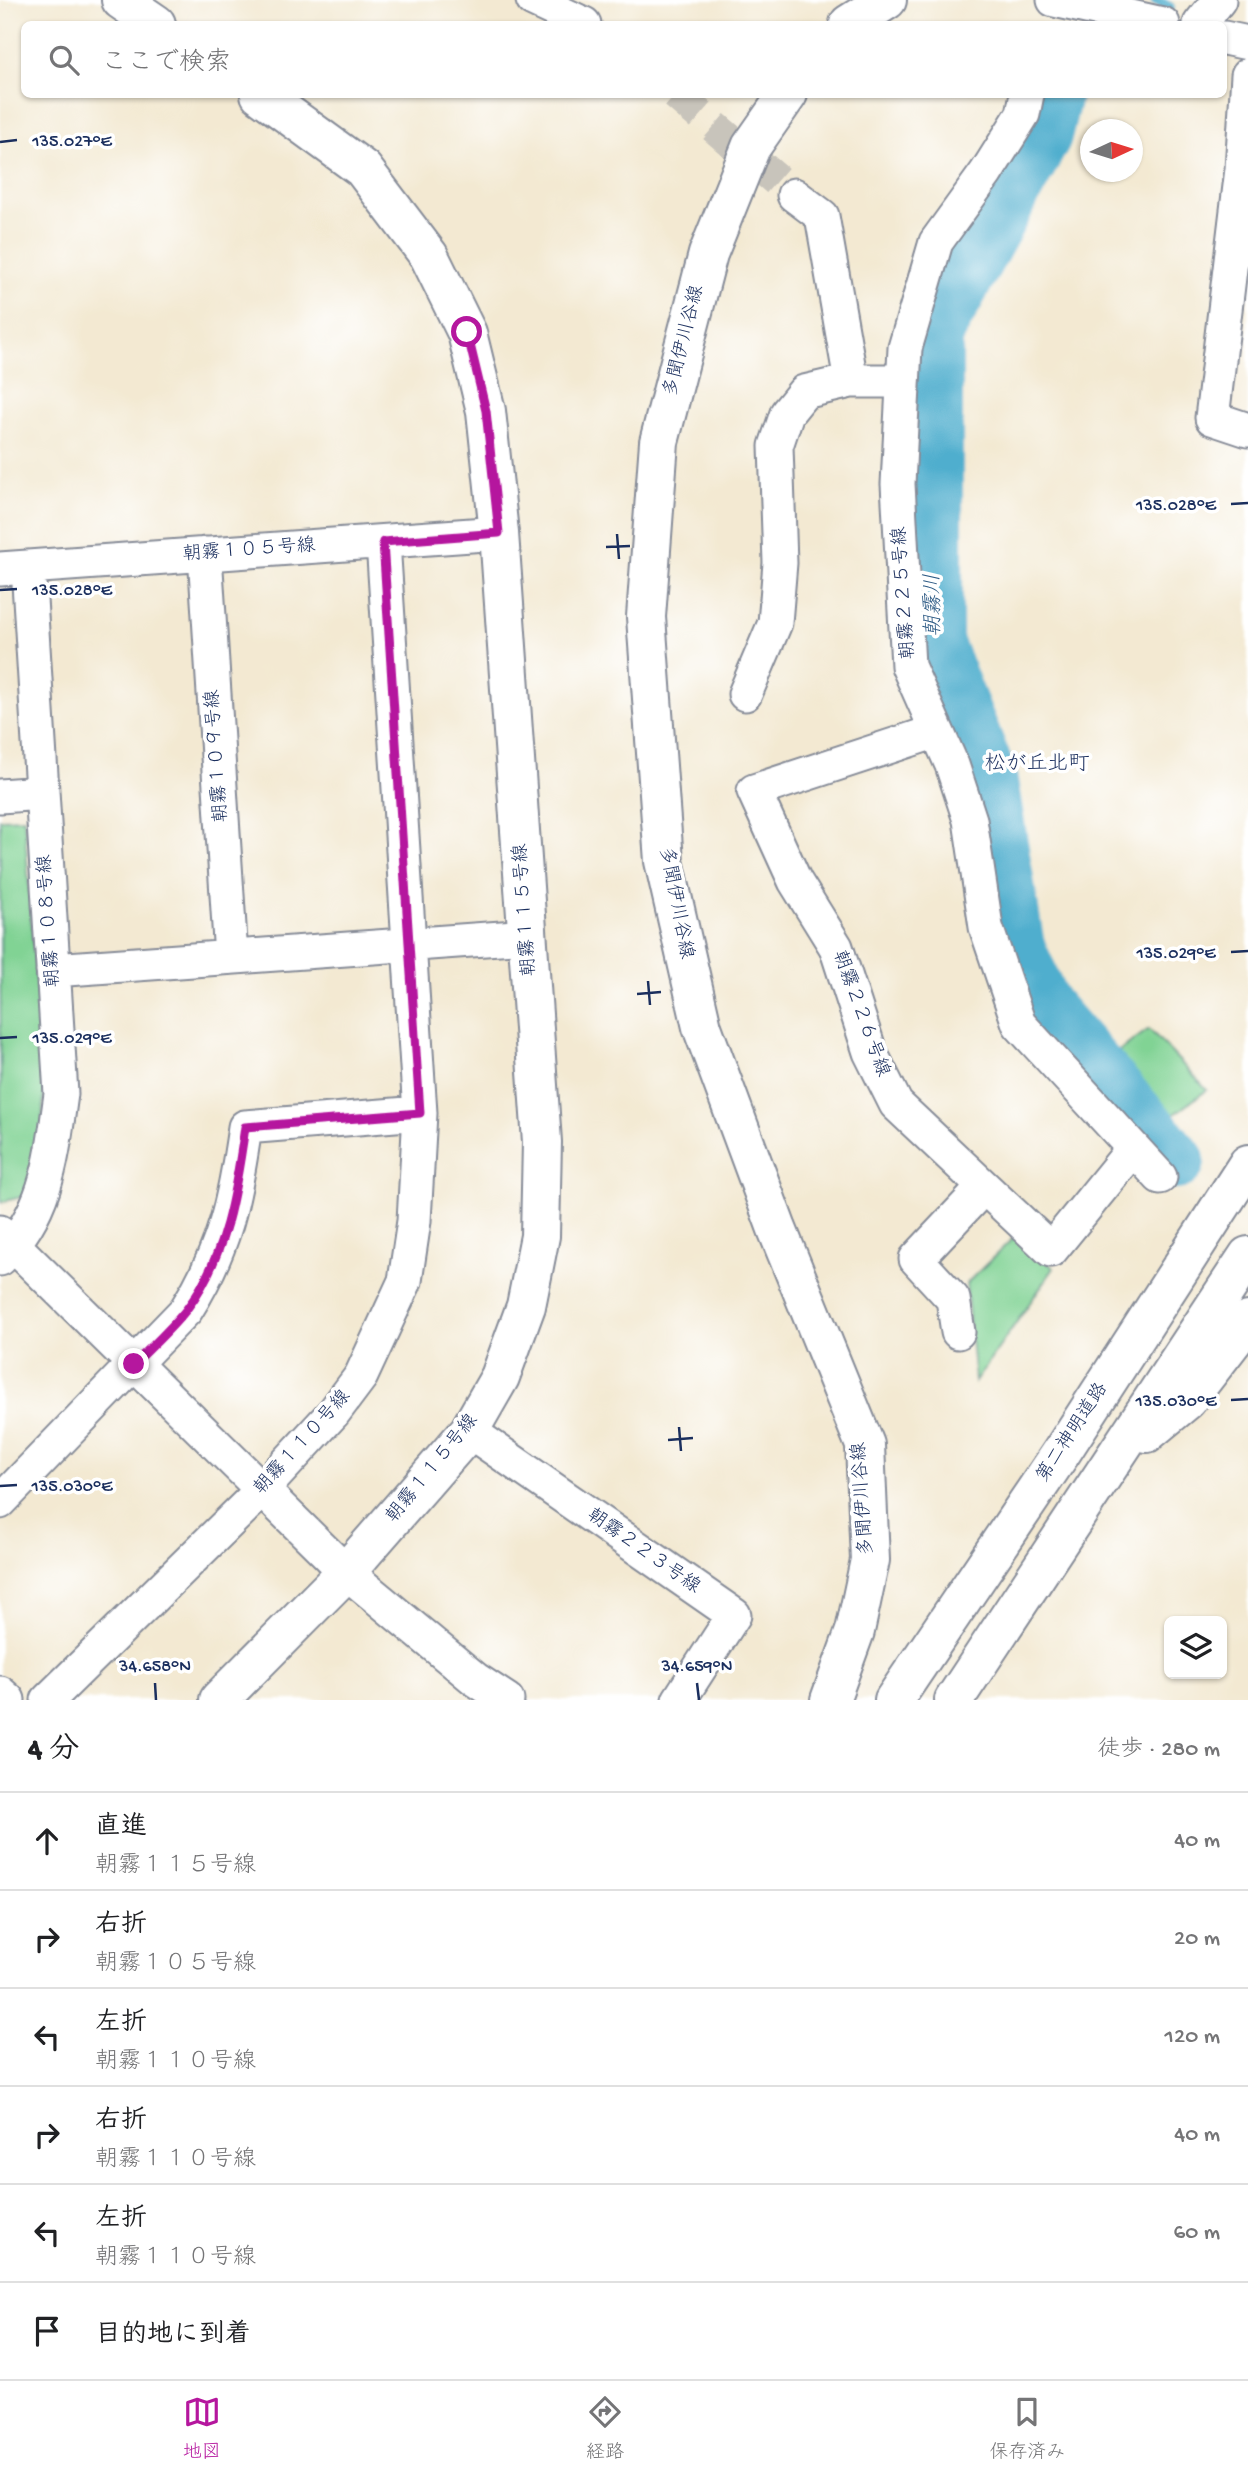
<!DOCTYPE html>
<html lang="ja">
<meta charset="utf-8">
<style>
:root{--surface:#fff;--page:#f2f2f2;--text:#202124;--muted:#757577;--line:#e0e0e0;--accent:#b5179e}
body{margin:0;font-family:"Gochi Hand","Klee One",sans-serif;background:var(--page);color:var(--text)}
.controls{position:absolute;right:21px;bottom:21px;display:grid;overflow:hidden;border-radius:10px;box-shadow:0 2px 5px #0004}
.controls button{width:63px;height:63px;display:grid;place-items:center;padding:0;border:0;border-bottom:2px solid var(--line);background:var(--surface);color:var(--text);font:35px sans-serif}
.compass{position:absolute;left:1080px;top:119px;width:63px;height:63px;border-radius:50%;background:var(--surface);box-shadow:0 2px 5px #0004;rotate:86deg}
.stop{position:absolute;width:21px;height:21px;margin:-16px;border:5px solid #b5179e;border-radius:50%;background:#fff}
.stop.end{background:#b5179e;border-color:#fff;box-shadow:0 2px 7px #0008}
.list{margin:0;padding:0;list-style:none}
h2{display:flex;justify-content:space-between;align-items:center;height:91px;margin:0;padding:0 28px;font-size:30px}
h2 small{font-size:23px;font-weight:400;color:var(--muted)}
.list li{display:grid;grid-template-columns:46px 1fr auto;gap:21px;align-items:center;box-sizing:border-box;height:98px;padding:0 28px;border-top:2px solid var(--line)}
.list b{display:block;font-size:26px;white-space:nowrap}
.list p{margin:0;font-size:23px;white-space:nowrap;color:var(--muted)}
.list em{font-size:23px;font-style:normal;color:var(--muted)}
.icon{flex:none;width:38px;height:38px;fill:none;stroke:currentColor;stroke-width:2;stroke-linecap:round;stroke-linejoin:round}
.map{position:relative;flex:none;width:1248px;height:1700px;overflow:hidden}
.search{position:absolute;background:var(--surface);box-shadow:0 2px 5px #0004;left:21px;right:21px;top:21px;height:77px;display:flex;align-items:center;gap:18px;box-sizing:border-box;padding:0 24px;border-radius:10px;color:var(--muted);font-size:26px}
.sheet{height:679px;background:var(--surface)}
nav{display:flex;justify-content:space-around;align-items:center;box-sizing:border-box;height:98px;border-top:2px solid var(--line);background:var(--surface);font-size:19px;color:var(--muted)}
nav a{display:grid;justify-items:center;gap:4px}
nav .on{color:var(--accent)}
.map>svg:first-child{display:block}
.green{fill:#81d394;stroke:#4e8179;stroke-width:2}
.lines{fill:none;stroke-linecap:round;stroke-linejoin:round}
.stream{stroke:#50aece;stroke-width:10}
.river{stroke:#50aece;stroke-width:58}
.street-tunnel{stroke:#c8c4bb;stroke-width:33;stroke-dasharray:33 17;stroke-linecap:butt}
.street-casing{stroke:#878c98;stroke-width:37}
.secondary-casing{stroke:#878c98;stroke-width:42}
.highway-casing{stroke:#878c98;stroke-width:42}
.street{stroke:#fff;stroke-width:33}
.secondary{stroke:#fff;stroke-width:38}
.highway{stroke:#fff;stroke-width:38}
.route{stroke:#b5179e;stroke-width:9}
.ticks{fill:none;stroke:#1b2f5e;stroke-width:2.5}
.labels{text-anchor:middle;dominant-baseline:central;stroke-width:7;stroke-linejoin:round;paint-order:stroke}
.street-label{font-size:19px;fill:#1b2f5e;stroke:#fff}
.water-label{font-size:21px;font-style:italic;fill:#2e5b85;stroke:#fff}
.neighbourhood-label{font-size:21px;fill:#1b2f5e;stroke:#fff}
.ticks-label{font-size:18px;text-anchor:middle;fill:#1b2f5e;stroke:#fff;stroke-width:7;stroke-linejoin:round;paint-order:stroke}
</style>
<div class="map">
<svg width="1248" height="1700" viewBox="0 0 1248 1700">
<rect width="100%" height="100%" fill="#fff"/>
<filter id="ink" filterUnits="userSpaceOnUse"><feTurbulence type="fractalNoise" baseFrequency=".0143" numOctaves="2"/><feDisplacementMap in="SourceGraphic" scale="14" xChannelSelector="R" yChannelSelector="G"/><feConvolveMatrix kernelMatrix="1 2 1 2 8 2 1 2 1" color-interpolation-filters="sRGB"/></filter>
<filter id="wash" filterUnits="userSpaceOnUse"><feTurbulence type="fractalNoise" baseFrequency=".00686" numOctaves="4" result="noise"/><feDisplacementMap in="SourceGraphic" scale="28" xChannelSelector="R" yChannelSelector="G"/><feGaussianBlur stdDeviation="1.57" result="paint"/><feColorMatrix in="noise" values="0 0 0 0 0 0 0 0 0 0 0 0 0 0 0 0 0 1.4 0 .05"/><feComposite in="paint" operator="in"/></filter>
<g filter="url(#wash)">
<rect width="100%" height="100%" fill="#f3e9d2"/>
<path class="green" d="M24,818L44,1091L41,1145L26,1196L1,1202L0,819Z
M1149,1029L1207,1090L1159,1125L1104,1062Z
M1014,1237L1054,1268L975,1382L966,1284Z"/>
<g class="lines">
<path class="stream" d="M1155,0L1170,7"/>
<path class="river" d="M1053,94L1043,135L934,334V642L988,776L1016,947L1042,1006L1176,1161"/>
</g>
</g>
<g filter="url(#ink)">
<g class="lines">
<path class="street-tunnel" d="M676,94L794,195"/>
<defs>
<path id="street" d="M533,0L584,24
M1054,0L1163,24
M1200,24L1219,0
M1224,38L1248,43
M1248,75L1242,169L1212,418L1248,430
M1027,94L1023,114L986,173L936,242L905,348L898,484L908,666L952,765L970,820L986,927L1019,1024L1160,1177
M794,195L822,216L851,381
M205,554L231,957
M0,569L499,533
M745,694L775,623L780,563L776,446L787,413L804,392L851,381H903
M937,731L754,791L795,881L836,947L870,1052L896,1104L1051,1250L1133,1149
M0,796L42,793
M53,970L528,936
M0,1232L346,1572L475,1679L507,1700
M0,1259C48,1211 52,1158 61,1094L28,567
M958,1332L953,1299L916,1259L984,1187
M469,1431L734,1615L679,1700
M0,1502L186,1310C225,1249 235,1198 245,1127L420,1113
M0,1693L8,1700
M48,1700L262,1490L334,1412L361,1376L405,1281L414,1221L420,1113L383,542"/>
<path id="secondary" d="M121,0L156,24
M849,24L887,0
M788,94L751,147L708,254L659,442L646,617L664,861L702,1027L777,1229L865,1445L870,1560L855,1631L830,1700
M219,1700L346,1572L469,1431L500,1377L526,1306L540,1236L542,1142L499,533L486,411L467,333L429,256L363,169L260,94"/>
<path id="highway" d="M1147,1433L1187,1400L1248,1321
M894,1700L1061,1453L1248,1164
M954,1700L1248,1256"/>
</defs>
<use href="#street" class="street-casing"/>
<use href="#secondary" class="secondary-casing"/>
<use href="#highway" class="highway-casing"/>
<use href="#street" class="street"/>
<use href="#secondary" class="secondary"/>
<use href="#highway" class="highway"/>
</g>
</g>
<g class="lines" filter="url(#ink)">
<path class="route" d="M134,1364C151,1347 171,1329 186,1310C226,1258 236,1190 245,1127L420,1113L383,542L499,533L486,411L467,332"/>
</g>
<path class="ticks" d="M0,142L17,140M1231,504L1248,503M617,534L619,559M606,547L630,546M0,590L17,589M1231,952L1248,951M648,981L650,1005M637,994L661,992M0,1038L17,1037M1231,1400L1248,1399M679,1427L681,1451M668,1440L693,1438M0,1486L17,1485M155,1683L156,1700M697,1683L699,1700"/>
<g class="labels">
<g class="street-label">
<text transform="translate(685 341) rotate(-76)">多聞伊川谷線</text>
<text transform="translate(249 551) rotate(-4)">朝霧１０５号線</text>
<text transform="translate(905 593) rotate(-94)">朝霧２２５号線</text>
<text transform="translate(218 756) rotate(-94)">朝霧１０９号線</text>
<text transform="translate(675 903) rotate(79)">多聞伊川谷線</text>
<text transform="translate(526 910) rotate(-94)">朝霧１１５号線</text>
<text transform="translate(50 921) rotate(-94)">朝霧１０８号線</text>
<text transform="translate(860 1014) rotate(70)">朝霧２２６号線</text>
<text transform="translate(1073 1433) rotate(-57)">第二神明道路</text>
<text transform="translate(303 1443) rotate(-48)">朝霧１１０号線</text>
<text transform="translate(433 1469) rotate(-51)">朝霧１１５号線</text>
<text transform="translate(864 1499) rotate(-94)">多聞伊川谷線</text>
<text transform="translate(643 1552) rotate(35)">朝霧２２３号線</text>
</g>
<g class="water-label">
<text transform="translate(935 605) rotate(-91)">朝霧川</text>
</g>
<g class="neighbourhood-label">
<text x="1037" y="765">松が丘北町</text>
</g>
</g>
<g class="ticks-label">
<text x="72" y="146">135.027°E</text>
<text x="1176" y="510">135.028°E</text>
<text x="72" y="595">135.028°E</text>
<text x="1176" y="958">135.029°E</text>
<text x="72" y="1043">135.029°E</text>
<text x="1176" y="1406">135.030°E</text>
<text x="72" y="1491">135.030°E</text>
<text x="155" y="1671">34.658°N</text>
<text x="697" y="1671">34.659°N</text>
</g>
</svg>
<div class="controls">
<button><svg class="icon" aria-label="layers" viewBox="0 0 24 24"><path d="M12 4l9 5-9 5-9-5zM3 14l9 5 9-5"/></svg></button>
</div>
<svg class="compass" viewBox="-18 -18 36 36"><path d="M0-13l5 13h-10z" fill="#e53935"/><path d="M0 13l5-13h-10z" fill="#757577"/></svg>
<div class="stop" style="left:467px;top:332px"></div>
<div class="stop end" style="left:134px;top:1364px"></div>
<div class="search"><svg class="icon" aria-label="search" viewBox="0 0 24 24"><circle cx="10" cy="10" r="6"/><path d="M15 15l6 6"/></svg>ここで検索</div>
</div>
<section class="sheet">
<h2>4 分<small>徒歩 · 280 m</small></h2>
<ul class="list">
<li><svg class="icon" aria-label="ahead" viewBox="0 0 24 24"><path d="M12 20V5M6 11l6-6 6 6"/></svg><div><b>直進</b><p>朝霧１１５号線</p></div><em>40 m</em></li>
<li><svg class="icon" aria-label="right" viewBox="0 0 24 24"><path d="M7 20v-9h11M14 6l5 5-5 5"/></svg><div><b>右折</b><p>朝霧１０５号線</p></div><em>20 m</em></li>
<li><svg class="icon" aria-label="left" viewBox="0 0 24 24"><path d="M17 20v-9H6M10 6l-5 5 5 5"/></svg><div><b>左折</b><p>朝霧１１０号線</p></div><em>120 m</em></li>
<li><svg class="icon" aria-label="right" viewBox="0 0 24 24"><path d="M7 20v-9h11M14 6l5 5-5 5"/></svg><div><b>右折</b><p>朝霧１１０号線</p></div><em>40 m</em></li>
<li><svg class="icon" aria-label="left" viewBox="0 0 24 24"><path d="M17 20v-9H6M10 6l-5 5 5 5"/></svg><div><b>左折</b><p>朝霧１１０号線</p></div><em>60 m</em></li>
<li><svg class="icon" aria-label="arrive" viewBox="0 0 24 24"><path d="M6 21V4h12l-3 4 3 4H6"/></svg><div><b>目的地に到着</b></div></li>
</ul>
</section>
<nav>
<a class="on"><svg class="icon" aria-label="map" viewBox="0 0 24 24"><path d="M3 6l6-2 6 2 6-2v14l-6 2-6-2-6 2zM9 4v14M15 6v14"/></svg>地図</a>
<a><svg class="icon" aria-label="directions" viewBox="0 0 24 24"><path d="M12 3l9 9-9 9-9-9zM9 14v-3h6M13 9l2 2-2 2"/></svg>経路</a>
<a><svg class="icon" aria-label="saved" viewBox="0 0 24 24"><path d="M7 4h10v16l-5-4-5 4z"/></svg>保存済み</a>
</nav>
